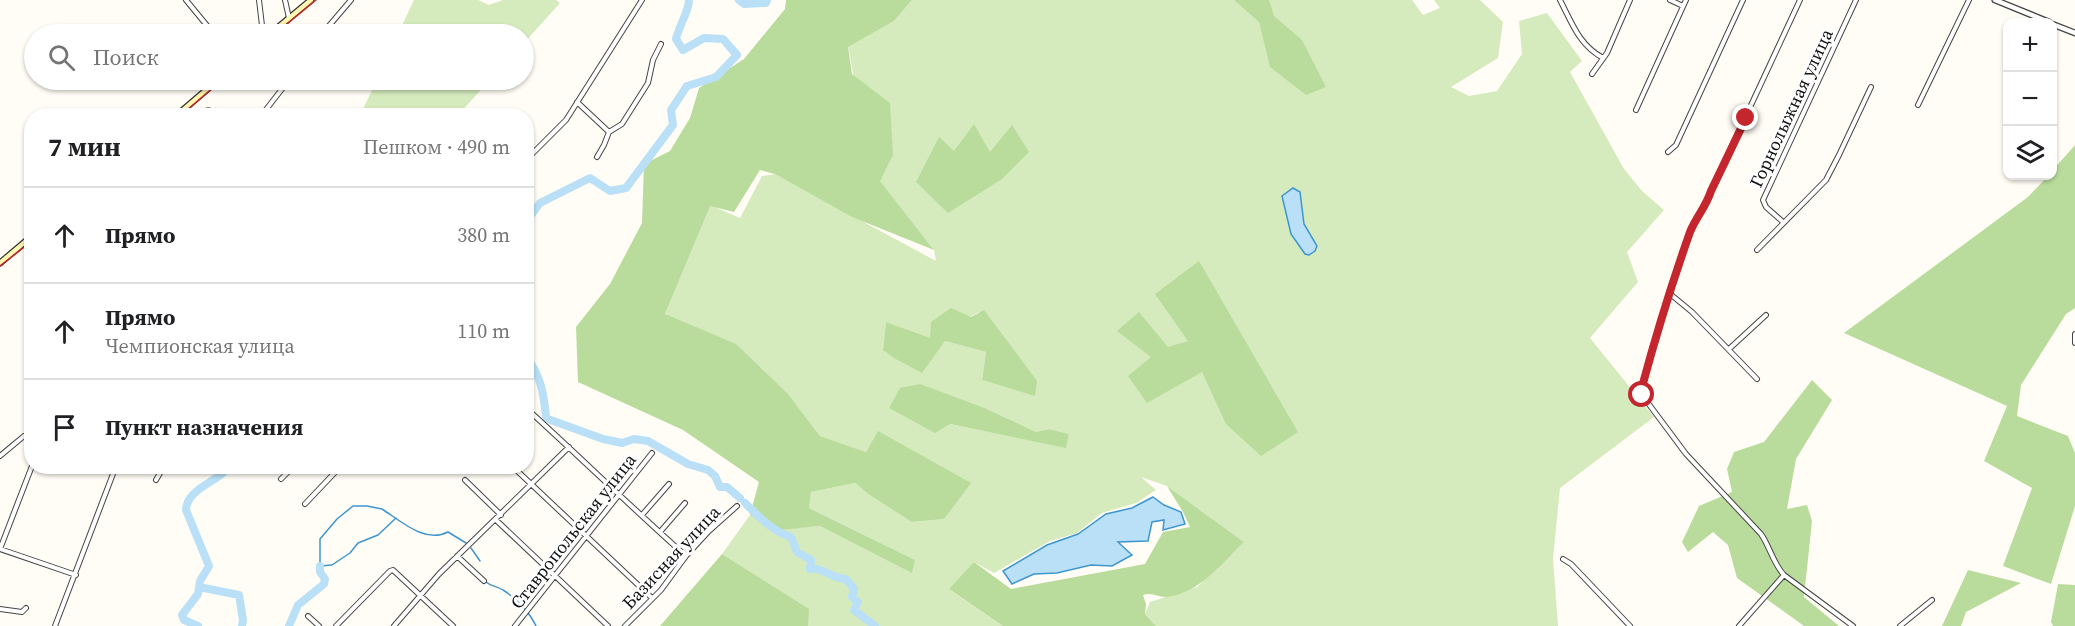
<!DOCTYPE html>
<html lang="ru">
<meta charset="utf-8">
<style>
:root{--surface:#fff;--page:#f6f6f6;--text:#202124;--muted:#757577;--line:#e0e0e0}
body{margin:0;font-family:"Source Serif 4",serif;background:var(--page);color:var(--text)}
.controls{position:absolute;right:18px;top:18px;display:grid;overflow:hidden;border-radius:12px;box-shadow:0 2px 4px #0004}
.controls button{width:54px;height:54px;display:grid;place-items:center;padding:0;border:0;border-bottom:2px solid var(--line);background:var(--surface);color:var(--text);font:30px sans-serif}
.stop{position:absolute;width:18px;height:18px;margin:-14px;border:4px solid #c4262e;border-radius:50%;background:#fff}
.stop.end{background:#c4262e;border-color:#fff;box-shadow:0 2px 6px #0008}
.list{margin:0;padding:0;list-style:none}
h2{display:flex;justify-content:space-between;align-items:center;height:78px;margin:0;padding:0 24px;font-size:26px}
h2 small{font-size:20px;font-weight:400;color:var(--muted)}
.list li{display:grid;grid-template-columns:39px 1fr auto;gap:18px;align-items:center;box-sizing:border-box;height:96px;padding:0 24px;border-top:2px solid var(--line)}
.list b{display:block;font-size:22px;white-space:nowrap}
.list p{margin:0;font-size:20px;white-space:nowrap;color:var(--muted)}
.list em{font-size:20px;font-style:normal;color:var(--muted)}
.icon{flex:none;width:33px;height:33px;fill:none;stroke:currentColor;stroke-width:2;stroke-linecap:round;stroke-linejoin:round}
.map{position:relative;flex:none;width:2075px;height:626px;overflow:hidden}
.search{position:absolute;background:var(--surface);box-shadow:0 2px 4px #0004;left:24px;top:24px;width:510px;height:66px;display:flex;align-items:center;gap:15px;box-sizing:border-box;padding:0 21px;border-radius:33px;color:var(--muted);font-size:22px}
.panel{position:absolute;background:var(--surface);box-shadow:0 2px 4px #0004;left:24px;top:108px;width:510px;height:366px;border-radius:24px}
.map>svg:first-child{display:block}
.green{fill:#d5ebbd;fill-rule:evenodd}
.forest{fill:#b9dc9c}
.water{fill:#b9e0f7;stroke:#3f96cf;stroke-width:1.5}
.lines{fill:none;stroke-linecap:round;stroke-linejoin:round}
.stream{stroke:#3f96cf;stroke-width:1.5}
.river{stroke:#b9e0f7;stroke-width:8}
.minor-casing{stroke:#444;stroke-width:6}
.tertiary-casing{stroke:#444;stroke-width:7}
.secondary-casing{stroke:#333;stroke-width:7}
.minor{stroke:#fff;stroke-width:4}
.tertiary{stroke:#fff;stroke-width:4.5}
.secondary{stroke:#fff6b0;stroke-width:4.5}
.tram{stroke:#c4262e;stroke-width:1.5}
.route{stroke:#c4262e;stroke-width:8}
.labels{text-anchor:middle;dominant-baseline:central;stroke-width:6;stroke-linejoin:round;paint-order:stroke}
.street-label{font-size:18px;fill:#111;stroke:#fff}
</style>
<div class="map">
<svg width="2075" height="626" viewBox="0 0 2075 626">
<rect width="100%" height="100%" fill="#fffdf5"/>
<path class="green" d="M414,0H478L489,5L503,0H556L560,3L524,43V34H398Z
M912,0H1412L1423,15L1440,8L1434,0H1480L1503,22L1498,58L1451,87L1469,96L1497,91L1522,54L1519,21L1547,13L1582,61L1570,72L1624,169L1642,191L1664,210L1627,252L1638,282L1590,338L1654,417L1560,488L1553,559L1558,626H1156L1145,614L1150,602L1197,587L1244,542L1167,486L1141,477L1156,490L1136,503L1102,513L1077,533L1050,541L994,573L974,562L950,590L1003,626H808V609L722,554L750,515L779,529L820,526L912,572L915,560L809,508L811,492L855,483L868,494L913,522L944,519L878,432L866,452L820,436L789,395L665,314L710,205L740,218L762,176L775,174L936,261L934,250L871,170L848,46L894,21ZM979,312L1035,395L982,380L986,352L945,341L883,350L886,322L930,339ZM987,409L1036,432L1049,429L1069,434L1066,447L949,424Z
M377,80H490L458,115H360Z"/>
<path class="forest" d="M786,0H912L894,21L848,47L852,74L890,103L893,155L880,181L934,250L852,217L775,174L760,170L734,212L710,206L665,314L736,344L789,395L820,436L866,452L878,431L971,483L944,519L912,522L868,494L855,483L811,492L809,508L915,560L912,573L820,526L779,530L750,515L759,482L683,430L578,382L576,327L610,284L642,223L644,164L670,151L690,118L699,88L744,59L785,9Z
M1234,0H1269L1274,16L1302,40L1326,87L1306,95L1270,67L1259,22Z
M974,124L990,152L1012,125L1029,152L1002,179L948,213L916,182L939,137L954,151Z
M2075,145V308L2066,314L2021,385L2017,416L2068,436L2075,453V506L2051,584L2003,566L2032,488L1984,461L2007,406L1844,333L2028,197L2048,176H2052L2053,170Z
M1199,261L1298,432L1261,456L1226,424L1202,372L1147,403L1128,376L1151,357L1117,331L1139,312L1168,347L1188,341L1155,294Z
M951,308L971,317L984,310L1037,381L1035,396L982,380L986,352L945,341L922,373L894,358L883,350L886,322L930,338L931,322Z
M1812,380L1832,400L1796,459L1787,509L1807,505L1812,521L1804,597L1839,626H1804L1737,578L1728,545L1713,532L1688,552L1682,542L1699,506L1732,492L1727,469L1734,452L1764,442Z
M920,384L987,409L1036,432L1049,429L1069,434L1066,448L950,424L935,433L889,408L900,388Z
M1167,486L1244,542C1222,563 1199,594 1166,597C1157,597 1152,592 1143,595L1146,604L1145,614L1156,626H1003L949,589L974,562L1011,589L1145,564L1163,532L1190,527L1183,512Z
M722,554L809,609L808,626H660Z
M1968,570L2021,583L1966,612L1961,626H1942Z
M2058,584L2075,585V626H2053L2051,622Z"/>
<path class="water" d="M1293,188L1300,192L1304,224L1317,246L1315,251L1309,255L1305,254L1291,234L1282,196Z
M1153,497L1164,505L1181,512L1185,524L1163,530L1164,520L1152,522L1148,541L1118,542L1132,555L1112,566L1091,565L1057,573L1034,574L1012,584L1003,571L1047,545L1078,534L1106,514L1132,508Z"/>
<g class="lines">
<path class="stream" d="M396,518L378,535L358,543L350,553L332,565L320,566V539L337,519L353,506H367L382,509C401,521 425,544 448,532L466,543
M471,548L480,561
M486,582C492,587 497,586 503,590C516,598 530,613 536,626"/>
<path class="river" d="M739,0L744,4L766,3L767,0
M526,222L540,203L590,178L610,191L626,188L673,125L671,110L687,86L716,77L737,55L723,39L704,38L683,50L676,39C679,26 689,11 689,0
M526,358C541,373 544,397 546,417
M548,419L603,439L622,443L634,439L648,441L688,464L708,470L715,476L720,487H727L740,498
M745,503C758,516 773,532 791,537L797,552L811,560L810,569C824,567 834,580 846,579L854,589L852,597L858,602L854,610L875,626
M199,587L239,595L243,620L242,626
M198,626L184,620L182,615L198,594L200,581L209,566L186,510C187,488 217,483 230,466
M289,626L298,605L324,584L325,579L320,572V566"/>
<defs>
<path id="minor" d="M186,0L214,34
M259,0L263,34
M285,0L289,18
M1560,0C1572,23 1579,45 1603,58
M1670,0L1683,6
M1800,0L1711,191C1707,205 1697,215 1692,228C1673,280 1657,333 1642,387V395L1686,454L1761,534C1770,547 1773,563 1784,575L1853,626
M322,34L351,0
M1592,74L1607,53L1630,0
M577,102L609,132
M1918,105L1969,0
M1636,110L1686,0
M196,116C205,109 210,108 219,116
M261,116L289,80
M1668,152L1676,145L1743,0
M597,157L604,145L609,132L622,124L648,83L653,60L661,44
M526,160L566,120L642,0
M1783,222L1766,207L1763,200L1856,0
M1757,250L1826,180L1839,155L1871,87
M1669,293L1692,312L1757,379
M2075,334V343
M1729,349L1766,315
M526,408C580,457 632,508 686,556
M0,456L24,436L32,435
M512,466L652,598
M281,479L294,466
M156,480L164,466
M465,480L501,515
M305,504L341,466
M642,515L669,484
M496,520L608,626
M660,532L685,503
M0,549L32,466
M0,549L76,575
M457,556L484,581
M1563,559L1571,564L1630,626
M0,609L22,612L26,608
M308,616L319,626
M55,626L116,466
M336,626L390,571L393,570L453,626
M394,626L439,574L569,447
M515,626L652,453
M625,626L661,590L686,556L709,531L737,506
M1739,626L1784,575
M1900,626L1932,600"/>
<path id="tertiary" d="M1995,0L2049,22
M2052,24L2075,33"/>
<path id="secondary" d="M270,34L311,0
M176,116L218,80
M0,263L32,236"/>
</defs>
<use href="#minor" class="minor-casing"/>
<use href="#tertiary" class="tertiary-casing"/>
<use href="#secondary" class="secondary-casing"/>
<use href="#minor" class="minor"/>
<use href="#tertiary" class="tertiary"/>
<use href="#secondary" class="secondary"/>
<path class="tram" d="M275,34L316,0
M180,116L222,80
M0,266L32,241"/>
</g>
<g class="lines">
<path class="route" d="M1642,395V387C1656,335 1672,283 1690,232C1696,217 1706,207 1711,191L1746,118"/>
</g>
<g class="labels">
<g class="street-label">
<text transform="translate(1791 108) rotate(-65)">Горнолыжная улица</text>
<text transform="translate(573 531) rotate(-52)">Ставропольская улица</text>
<text transform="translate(671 557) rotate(-47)">Базисная улица</text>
</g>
</g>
</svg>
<div class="controls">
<button>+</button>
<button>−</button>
<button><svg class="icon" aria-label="layers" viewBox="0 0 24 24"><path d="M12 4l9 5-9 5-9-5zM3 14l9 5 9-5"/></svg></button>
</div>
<div class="stop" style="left:1642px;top:395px"></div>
<div class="stop end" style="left:1746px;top:118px"></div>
<div class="search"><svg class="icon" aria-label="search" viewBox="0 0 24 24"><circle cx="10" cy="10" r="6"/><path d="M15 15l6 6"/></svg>Поиск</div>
<section class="panel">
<h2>7 мин<small>Пешком · 490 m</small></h2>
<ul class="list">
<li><svg class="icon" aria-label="ahead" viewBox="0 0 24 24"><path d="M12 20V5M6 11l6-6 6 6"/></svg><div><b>Прямо</b></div><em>380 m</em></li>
<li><svg class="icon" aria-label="ahead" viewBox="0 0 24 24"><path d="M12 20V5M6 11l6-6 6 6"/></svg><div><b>Прямо</b><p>Чемпионская улица</p></div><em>110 m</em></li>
<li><svg class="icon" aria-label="arrive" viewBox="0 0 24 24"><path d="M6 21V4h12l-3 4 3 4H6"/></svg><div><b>Пункт назначения</b></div></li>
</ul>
</section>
</div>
